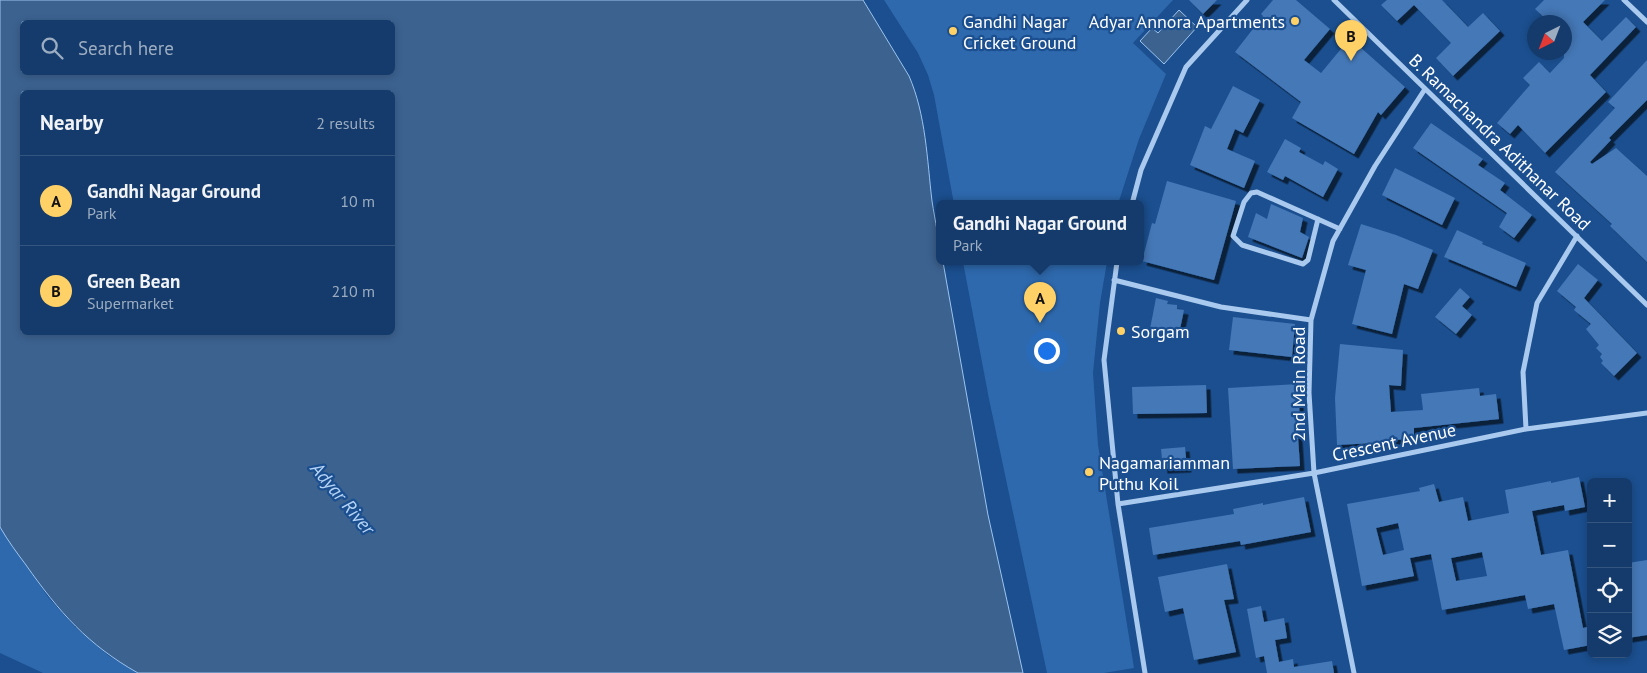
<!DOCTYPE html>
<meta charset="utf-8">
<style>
:root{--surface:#143b6b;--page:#1d4271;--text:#f1f3f6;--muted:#9dadc1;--line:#33557e;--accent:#ffd166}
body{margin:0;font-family:"PT Sans",sans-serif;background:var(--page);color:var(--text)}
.controls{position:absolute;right:15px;bottom:15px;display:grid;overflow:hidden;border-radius:8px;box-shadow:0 2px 8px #0003}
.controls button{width:45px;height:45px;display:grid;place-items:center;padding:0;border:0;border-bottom:1px solid var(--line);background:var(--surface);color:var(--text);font:25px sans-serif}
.compass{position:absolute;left:1527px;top:15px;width:45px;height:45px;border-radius:50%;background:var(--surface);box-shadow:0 2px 8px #0003;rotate:222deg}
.you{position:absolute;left:1046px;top:350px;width:18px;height:18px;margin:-12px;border:4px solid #fff;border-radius:50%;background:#1a73e8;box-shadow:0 0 0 8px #1a73e833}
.badge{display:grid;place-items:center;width:32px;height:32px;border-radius:50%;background:var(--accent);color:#111;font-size:16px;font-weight:700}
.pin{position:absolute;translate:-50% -41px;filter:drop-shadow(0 1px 2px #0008)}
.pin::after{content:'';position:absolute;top:26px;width:18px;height:15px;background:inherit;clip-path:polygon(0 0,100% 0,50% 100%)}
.popup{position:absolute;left:936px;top:200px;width:208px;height:65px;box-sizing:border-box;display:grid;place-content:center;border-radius:8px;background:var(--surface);filter:drop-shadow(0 1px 4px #0005);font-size:16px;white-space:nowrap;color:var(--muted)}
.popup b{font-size:19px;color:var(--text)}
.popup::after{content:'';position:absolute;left:50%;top:100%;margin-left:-10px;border:10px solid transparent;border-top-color:var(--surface)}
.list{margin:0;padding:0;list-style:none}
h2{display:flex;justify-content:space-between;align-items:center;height:65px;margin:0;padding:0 20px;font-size:21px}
h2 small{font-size:16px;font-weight:400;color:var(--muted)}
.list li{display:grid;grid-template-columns:32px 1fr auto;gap:15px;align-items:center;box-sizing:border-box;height:90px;padding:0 20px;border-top:1px solid var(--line)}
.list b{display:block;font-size:19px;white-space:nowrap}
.list p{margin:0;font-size:16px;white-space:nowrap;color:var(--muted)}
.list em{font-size:16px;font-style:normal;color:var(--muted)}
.icon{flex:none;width:28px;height:28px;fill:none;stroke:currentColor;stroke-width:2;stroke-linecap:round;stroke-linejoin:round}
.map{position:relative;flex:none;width:1647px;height:673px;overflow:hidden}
.search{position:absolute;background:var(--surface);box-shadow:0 2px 8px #0003;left:20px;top:20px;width:375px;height:55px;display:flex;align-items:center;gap:12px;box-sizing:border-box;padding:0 18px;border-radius:8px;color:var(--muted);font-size:19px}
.panel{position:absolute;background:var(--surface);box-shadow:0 2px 8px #0003;left:20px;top:90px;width:375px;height:245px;border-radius:8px}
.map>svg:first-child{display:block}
.green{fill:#2e69ad}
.water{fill:#3c6290;stroke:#9cc4f0;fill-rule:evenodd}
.building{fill:#4478b7;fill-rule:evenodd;filter:url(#shadow)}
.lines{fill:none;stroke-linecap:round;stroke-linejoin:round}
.minor{stroke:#a9c9ee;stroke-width:5}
.poi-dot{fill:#ffd166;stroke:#1b4f8f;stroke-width:2}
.labels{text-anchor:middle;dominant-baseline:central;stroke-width:4.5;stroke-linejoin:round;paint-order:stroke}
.poi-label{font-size:18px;fill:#fff;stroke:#1b4f8f;text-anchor:start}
.street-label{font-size:18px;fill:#fff;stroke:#1b4f8f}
.water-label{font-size:19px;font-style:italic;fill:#b5d3f5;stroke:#1b4f8f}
</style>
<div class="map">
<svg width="1647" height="673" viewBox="0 0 1647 673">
<defs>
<filter id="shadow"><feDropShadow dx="4.5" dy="4.5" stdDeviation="0" flood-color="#0009"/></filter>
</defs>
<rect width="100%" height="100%" fill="#1b4f8f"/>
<path class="green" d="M884,0H1173L1133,43L1166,74L1139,139L1118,204H954L934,95L928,75L918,53Z
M963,262H1107L1100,303L1093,373L1098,445L1134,668L1104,673H1047L989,399Z
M0,527L48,597L75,627L109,656L138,673H43L0,653Z"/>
<path class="water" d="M0,0H863L909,76C926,115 927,159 932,201C935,221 940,241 940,262H943L988,515L1023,673H138C88,645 59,612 26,565C17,553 8,541 0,527ZM22,22H392V72H22ZM22,92H392V332H22Z
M1179,10L1197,27L1164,64L1140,41L1152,28L1158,33Z"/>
<path class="building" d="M1189,0H1217L1203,14Z
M1273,0H1296L1330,29L1304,60L1321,73L1350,38L1405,87L1381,115L1378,112L1354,154L1292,118L1301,102L1235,52L1263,16L1261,14Z
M1387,0H1442L1468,27L1483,13L1500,31L1453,76L1436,58L1451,43L1414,5L1397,21L1381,5Z
M1544,0H1605L1583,22L1602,41L1626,17L1636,27L1590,75L1606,92L1545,153L1518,125L1510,134L1497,123L1530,85L1523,78L1539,62L1550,73L1564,58V22H1549L1535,9Z
M1647,60V100L1609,138L1611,140L1590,162L1592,164L1616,148L1647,176V262L1610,226L1612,224L1555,172L1615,108L1608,102Z
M1233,86L1260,100L1243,133L1235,129L1227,149L1255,161L1244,188L1190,165L1205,126L1211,129Z
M1431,123L1483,159L1478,165L1505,183L1500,190L1532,215L1514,238L1499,227L1507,213L1413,148Z
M1285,139L1301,148L1299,152L1323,165L1325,161L1338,169L1323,197L1285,176L1283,180L1267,172Z
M1395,168L1455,198L1442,225L1382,195Z
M1167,181L1236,201L1214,280L1142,261L1152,223L1155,224Z
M1271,204L1303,218L1300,232L1309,237L1302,258L1248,237L1256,213L1267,219Z
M1361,224L1396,235L1433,250L1418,289L1404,284L1392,334L1352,324L1366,270L1348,265Z
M1457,230L1483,242L1482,244L1526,263L1516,287L1444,257Z
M1578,264L1598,280L1584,298L1637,353L1614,376L1601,363L1603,361L1600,357L1602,354L1596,348L1599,345L1586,329L1591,324L1574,310L1576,307L1557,291Z
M1460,288L1470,297L1462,306L1472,315L1456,334L1435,317Z
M1156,298L1168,301L1167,304L1177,305V309L1184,310L1179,334L1150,329Z
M1233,317L1295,324L1292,357L1229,350Z
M1340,344L1403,350L1401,386L1389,385L1391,412L1423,410L1421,394L1479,388L1480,396L1496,394L1499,419L1414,428V439L1392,440L1393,442L1337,445L1335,398Z
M1298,384L1300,422H1297L1300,466L1233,469L1228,388Z
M1206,385L1207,413L1133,414L1132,387Z
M1185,447L1187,468L1163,469L1161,449Z
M1579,477L1585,507L1565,511L1564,505L1532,511L1541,555L1568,550L1583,628L1591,626V645L1564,650L1554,604L1528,609L1525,595L1442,610L1431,554L1410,558L1414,576L1362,586L1347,504L1420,491L1419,488L1434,484L1439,502L1463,497L1468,521L1509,513L1505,490L1551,481V483ZM1398,523L1404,550L1383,555L1376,528ZM1482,552L1487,576L1456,581L1451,558Z
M1304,497L1311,532L1241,545L1240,541L1153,555L1149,528L1234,514L1233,509L1263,503V505Z
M1647,560V635L1628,638V619H1631L1628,604V563Z
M1227,564L1234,599L1224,600L1236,652L1194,660L1183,608L1165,612L1158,577Z
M1261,606L1264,622L1284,618L1287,638L1275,640L1279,662L1293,659L1294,667L1332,661L1334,673H1267L1264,656L1256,658L1247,609Z"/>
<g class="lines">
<path class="minor" d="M1334,0L1647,305
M1624,0L1647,22
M1132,204L1141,170L1186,67L1247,0
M1318,219L1308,260L1303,264L1242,245L1233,236L1244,202L1251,193L1257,192L1340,229
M1117,262L1104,360L1118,504L1145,673
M1114,280L1221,307L1311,320
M1526,429L1523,372L1537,303L1577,236
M1118,504L1314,473L1526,429L1647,413
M1354,673L1314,473L1309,393L1311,320L1333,241L1375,166L1425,89"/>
</g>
<g class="poi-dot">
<circle cx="1295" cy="21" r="5"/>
<circle cx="953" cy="31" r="5"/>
<circle cx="1121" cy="331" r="5"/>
<circle cx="1089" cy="472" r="5"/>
</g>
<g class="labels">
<g class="poi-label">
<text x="963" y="21">Gandhi Nagar<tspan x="963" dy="21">Cricket Ground</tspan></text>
<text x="1285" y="21" text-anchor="end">Adyar Annora Apartments</text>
<text x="1131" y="331">Sorgam</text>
<text x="1099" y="462">Nagamariamman<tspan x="1099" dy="21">Puthu Koil</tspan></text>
</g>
<g class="street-label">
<text transform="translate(1500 142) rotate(44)">B. Ramachandra Adithanar Road</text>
<text transform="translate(1298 384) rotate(-90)">2nd Main Road</text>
<text transform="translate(1394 442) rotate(-12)">Crescent Avenue</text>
</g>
<g class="water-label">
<text transform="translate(343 498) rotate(50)">Adyar River</text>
</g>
</g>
</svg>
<div class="controls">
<button>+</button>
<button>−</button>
<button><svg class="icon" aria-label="locate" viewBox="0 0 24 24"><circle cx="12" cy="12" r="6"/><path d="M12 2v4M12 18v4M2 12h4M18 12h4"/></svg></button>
<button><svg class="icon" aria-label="layers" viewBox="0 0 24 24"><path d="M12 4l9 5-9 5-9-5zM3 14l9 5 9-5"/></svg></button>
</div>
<svg class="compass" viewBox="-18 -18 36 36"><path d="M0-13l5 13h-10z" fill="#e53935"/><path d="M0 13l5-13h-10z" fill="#9dadc1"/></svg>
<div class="you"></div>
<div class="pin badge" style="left:1040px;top:323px">A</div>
<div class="popup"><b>Gandhi Nagar Ground</b>Park</div>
<div class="pin badge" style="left:1351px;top:61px">B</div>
<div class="search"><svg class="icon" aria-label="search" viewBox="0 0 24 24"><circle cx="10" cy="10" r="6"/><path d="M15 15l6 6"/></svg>Search here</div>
<section class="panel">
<h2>Nearby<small>2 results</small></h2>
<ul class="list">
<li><span class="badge">A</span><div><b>Gandhi Nagar Ground</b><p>Park</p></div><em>10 m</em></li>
<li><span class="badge">B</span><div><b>Green Bean</b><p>Supermarket</p></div><em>210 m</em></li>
</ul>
</section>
</div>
